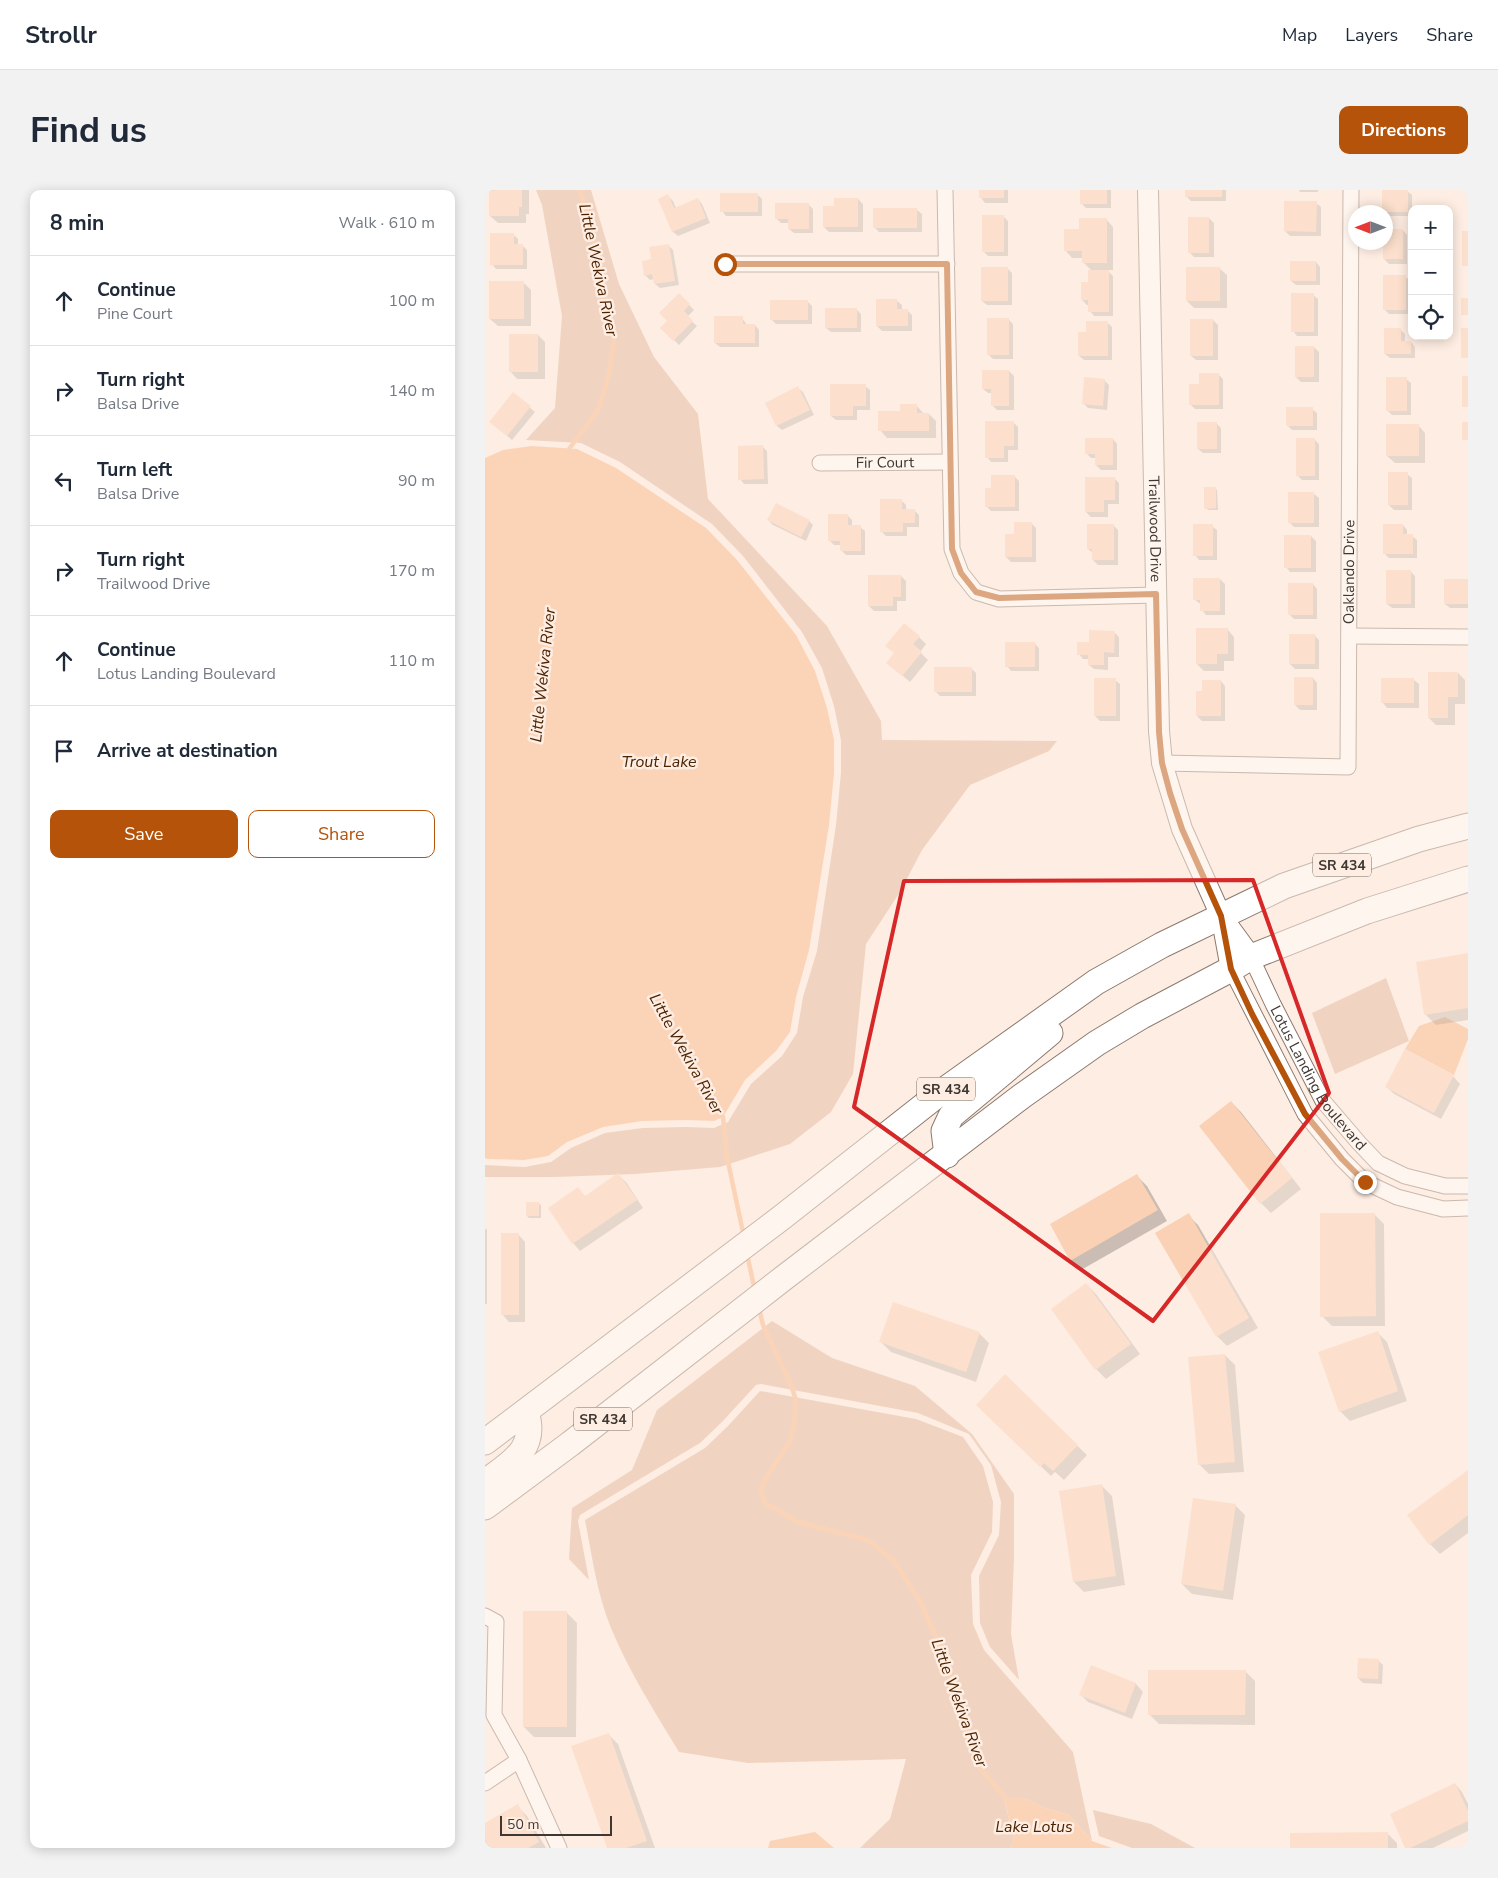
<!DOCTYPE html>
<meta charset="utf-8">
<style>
:root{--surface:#fff;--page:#f2f2f3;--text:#1f2937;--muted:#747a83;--line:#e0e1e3;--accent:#b45309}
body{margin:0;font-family:"Nunito Sans",sans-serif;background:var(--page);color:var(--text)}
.controls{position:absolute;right:15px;top:15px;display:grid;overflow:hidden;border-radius:10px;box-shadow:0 2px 12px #0003}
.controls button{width:45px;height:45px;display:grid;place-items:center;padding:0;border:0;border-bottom:1px solid var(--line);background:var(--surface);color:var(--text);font:25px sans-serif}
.compass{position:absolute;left:863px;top:15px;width:45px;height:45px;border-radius:50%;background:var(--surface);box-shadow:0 2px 12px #0003;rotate:270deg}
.scale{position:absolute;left:15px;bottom:12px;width:112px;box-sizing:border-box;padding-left:5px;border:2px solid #3f3732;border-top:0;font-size:14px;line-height:18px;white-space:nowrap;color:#3f3732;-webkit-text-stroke:4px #feede2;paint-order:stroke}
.stop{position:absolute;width:15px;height:15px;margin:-11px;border:4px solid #b45309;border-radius:50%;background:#fff}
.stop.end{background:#b45309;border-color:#fff;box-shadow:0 1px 5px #0008}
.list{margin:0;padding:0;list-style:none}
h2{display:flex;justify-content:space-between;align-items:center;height:65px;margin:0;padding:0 20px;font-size:21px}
h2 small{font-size:16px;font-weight:400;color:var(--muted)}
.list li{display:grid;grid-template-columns:32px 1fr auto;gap:15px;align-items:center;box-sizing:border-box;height:90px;padding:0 20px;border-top:1px solid var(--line)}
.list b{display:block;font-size:19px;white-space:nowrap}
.list p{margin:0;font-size:16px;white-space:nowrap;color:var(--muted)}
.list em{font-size:16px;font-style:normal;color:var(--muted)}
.actions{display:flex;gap:10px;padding:15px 20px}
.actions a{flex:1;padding:11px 0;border:1px solid var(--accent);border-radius:10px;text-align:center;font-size:18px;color:var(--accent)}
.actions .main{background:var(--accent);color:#fff}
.icon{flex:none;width:28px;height:28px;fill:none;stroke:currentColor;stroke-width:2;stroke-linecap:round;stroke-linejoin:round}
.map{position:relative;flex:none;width:983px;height:1658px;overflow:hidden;border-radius:10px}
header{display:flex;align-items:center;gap:30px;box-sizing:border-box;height:70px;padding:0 25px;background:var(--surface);border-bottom:1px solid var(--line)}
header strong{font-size:24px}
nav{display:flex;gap:28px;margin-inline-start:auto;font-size:18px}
.intro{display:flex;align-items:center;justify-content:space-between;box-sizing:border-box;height:120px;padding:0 30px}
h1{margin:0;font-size:35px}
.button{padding:12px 22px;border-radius:10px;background:var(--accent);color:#fff;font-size:18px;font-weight:700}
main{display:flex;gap:30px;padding:0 30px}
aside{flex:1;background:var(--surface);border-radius:10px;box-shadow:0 2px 12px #0003}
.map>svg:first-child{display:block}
.green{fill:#dfb69a}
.water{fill:#f8b586}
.shadow{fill:#0003}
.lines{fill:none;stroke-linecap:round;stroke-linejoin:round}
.stream{stroke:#f8b586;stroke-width:4.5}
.building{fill:#fad1b4}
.minor-casing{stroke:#8c7a6e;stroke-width:17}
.tertiary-casing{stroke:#8c7a6e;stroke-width:22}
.primary-casing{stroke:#8c7a6e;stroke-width:27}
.minor{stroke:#fff;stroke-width:15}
.tertiary{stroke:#fff;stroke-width:20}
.primary{stroke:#fff;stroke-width:25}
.route{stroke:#b45309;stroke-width:6}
.marked{fill:none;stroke:#d62828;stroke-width:4;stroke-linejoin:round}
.labels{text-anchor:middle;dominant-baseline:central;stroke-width:5;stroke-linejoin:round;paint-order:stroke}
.shield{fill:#feede2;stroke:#786e67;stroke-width:1}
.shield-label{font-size:14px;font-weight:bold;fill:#3f3732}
.street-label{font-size:15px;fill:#3f3732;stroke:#feede2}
.water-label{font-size:16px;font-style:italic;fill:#4c2300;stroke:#feede2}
</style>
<header>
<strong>Strollr</strong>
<nav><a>Map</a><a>Layers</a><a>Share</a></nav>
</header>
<div class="intro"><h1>Find us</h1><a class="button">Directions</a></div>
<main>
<aside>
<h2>8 min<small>Walk · 610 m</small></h2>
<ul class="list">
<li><svg class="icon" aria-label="ahead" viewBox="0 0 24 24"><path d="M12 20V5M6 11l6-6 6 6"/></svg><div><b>Continue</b><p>Pine Court</p></div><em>100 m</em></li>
<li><svg class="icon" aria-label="right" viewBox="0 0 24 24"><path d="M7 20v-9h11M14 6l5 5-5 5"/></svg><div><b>Turn right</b><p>Balsa Drive</p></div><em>140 m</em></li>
<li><svg class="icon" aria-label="left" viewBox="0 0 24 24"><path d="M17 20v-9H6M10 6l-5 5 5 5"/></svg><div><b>Turn left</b><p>Balsa Drive</p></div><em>90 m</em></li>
<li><svg class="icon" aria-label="right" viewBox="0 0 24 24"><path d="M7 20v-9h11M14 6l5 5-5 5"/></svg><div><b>Turn right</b><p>Trailwood Drive</p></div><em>170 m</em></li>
<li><svg class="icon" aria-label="ahead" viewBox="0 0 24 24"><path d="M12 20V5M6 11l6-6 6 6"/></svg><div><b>Continue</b><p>Lotus Landing Boulevard</p></div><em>110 m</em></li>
<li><svg class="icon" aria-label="arrive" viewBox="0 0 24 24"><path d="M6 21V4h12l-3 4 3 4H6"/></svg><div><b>Arrive at destination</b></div></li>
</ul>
<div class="actions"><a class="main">Save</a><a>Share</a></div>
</aside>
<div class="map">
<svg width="983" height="1658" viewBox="0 0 983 1658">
<rect width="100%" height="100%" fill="#feede2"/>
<path class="green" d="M51,0H106L134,94L169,167L213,224L223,309L342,436L396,531L397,550L572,551L564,561L485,595L437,660L415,702L381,754L368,884L346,922L305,954L235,977L150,984L70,987H0V975L40,977L66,972L86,958L120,943L158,938L201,937L229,938L243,932L266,894L297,866L312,843L318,807L332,761L351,635L356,583V550L349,516L337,478L317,442L258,366L227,334L135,272L96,253L41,250L70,218L77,126L57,15Z
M901,788L924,851L850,884L827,823Z
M287,1131L347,1168L430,1196L487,1244L529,1304V1367L526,1444L534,1490L505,1457L495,1433L494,1386L514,1345L516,1312L506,1275L484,1244L433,1223L276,1194L271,1195L237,1232L215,1253L95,1325L93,1331L104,1390L84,1369L87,1318L147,1280L172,1220Z
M275,1201L431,1229L478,1247L498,1276L508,1312L507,1342L486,1385L488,1434L499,1460L588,1562L607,1651L584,1625L560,1618L541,1609L519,1608L529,1650L525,1658H375L405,1629L421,1569L263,1573L194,1562C170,1522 144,1482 126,1438C112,1404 107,1366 100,1330L220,1258L243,1236Z
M608,1620L666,1634L710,1658H647L614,1646Z"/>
<path class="water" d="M47,256L92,259L131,278L221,338L252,370L311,445L330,481L342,518L349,550V583L344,635L324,760L311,807L305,842L291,861L260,890L238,927L229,931L201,930L157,931L118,937L82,952L63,966L39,970L2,969L0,968V268L18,260Z
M960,827L983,839V849L969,885L920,859L934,836Z
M519,1607L541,1609L560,1618L584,1625L607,1651L627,1658H525L529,1650Z
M330,1642L349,1658H283L285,1651Z"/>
<path class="shadow" d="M5,0H44V24H41V33H13L5,26Z
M496,0H523V13H500L496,8Z
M596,0H626V18H601L596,13Z
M701,0H741V11H706L701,6Z
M814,0H833V2H815Z
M922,1L927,5V26H903L898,21Z
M272,4L277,9V26H241L237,21Z
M183,6L188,11L191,18L213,9L217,14L225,33L193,46L188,42L175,9Z
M373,9L378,14V42H344L339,37L350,17Z
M831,13L836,17V46H805L800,41Z
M323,14L328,19V43H309L304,39V33H296L291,28Z
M432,20L437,24V42H394L389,37Z
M518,26L523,31V66H503L498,61Z
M724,28L729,33V67H709L704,62Z
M621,29L628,37V80H622L628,86V126H609L605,121V115H602L597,110L607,81L598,72V68H587L580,60L595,40Z
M901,40H918L922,45V74H904L899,69Z
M28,44L33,49V55H37L42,60V79H11L7,74Z
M183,55L188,60L194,95L175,98L170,94L169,89L165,90L160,85L167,70Z
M831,72L835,77V95H811L806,91Z
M522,78L527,83V115H502L497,111Z
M734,78L742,85V118H709L702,111Z
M920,86L925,91V124H904L899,119Z
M38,92L46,100V136H13L5,129Z
M194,104L209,120L202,127L212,136L194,155L177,138L184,131Z
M828,105L833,109V146H812L808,141Z
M412,111L417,115V120H422L427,125V141H397L392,136Z
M323,112L327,116V134H291L287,130Z
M371,119L376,124V142H346L341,138Z
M257,128L262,135H270L274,140V157H235L230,153Z
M524,130L528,134V169H508L503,164Z
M728,130L733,135V170H711L706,166Z
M622,132L627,137V170H599L594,166L602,143Z
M915,139L920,144V152H926L930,157V168H905L900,164Z
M53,145L60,152V189H32L25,181Z
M829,157L834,162V192H816L811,187Z
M524,181L529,186V220H512L507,215V203H503L498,199Z
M733,184L738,189V219H710L705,214L716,196Z
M921,189L926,193V225H907L902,220Z
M619,190L624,195L622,220L603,218L598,213Z
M380,196L385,200V220H372V230H351L346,226Z
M313,198L318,202L329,225L297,240L292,236L281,213Z
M28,203L50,222L27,250L10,236Z
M431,215L439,224H444L451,231V248H402L395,240L417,222Z
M827,219L832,223V240H807L802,235Z
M528,232L533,237V260H523V272H506L502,267Z
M731,233L736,238V263H718L713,259Z
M933,235L940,243V273H910L902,266Z
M628,249L632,254V280H616L611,275V268H606L602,264Z
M829,249L834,254V290H817L812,285Z
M278,257L282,261L283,294H259L255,289Z
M922,284L927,288V320H909L904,315Z
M529,286L534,291V321H506L502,317L507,299Z
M629,288L634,293V314H623V327H606L601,322Z
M730,298L732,300L733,320H723L721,318Z
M829,304L834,308V337H809L805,333Z
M416,310L421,315V320H429L434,325V337H422V346H401L396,341Z
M362,325L367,330V337H375L380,341V365H361L356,360V355H349L344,350Z
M283,330L324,331L328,335L321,351L288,335Z
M546,333L551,338V372H526L521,367L530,346Z
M918,335L922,340V346H927L932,350V368H904L899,363Z
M629,336L633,340V375H613L608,370V363L603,359Z
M727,336L732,340V370H714L710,365Z
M826,346L831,351V382H805L801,377Z
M926,382L930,386V418H907L902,414Z
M416,386L421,391V411H412V421H389L384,416Z
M735,389L740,394V425H721L717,420V415L710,410Z
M960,390H983V418H965L960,414Z
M828,394L832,399V429H809L804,424Z
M742,439L749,447V471H739V481H719L712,474Z
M629,442L634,447V467H623V480L609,479L604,475V469H598L594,464L605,453Z
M829,445L834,450V479H810L805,474Z
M434,447L441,454L435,462L443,470L425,492L403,473Z
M549,453L554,458V481H526L522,476Z
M486,478L491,483V506H455L451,502Z
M973,483L980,490V514H970V535H951L944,528Z
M828,488L832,493V520H815L810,515Z
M630,490L635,494V531H615L610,526Z
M929,490L934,494V518H902L898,513Z
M736,491L740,496V531H717L712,526L718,502Z
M983,764V830L951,835L941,825L932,773Z
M968,886L975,894L956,929L909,904L902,897Z
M746,912L756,922L816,999L786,1023L776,1013Z
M133,985L141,992L158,1018L95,1061L88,1053L64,1019L93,999L101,1007Z
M652,986L662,996L682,1031L596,1080L586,1070Z
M53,1013L56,1015V1028H44L42,1026Z
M889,1024L899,1034L900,1136H847L837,1126Z
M703,1025L713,1035L773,1138L742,1156L732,1146Z
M0,1038L2,1040V1114H0Z
M33,1044L40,1052V1132H24L17,1124Z
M601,1094L611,1104L655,1164L621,1189L611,1179L567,1119Z
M892,1142L902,1152L922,1211L865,1231L855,1221Z
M494,1143L504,1153L491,1192L406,1162L396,1152Z
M740,1165L750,1175L759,1282L724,1284L714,1274Z
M520,1186L602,1265L579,1290L570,1282L566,1286L492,1215Z
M983,1281V1343L955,1364L945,1354L924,1325Z
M617,1296L627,1306L640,1395L599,1402L589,1392Z
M750,1315L760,1325L748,1410L707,1404L697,1394Z
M82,1423L92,1433L91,1547H49L39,1537Z
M893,1470L898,1475L897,1494L878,1493L873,1488Z
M607,1477L651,1494L658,1502L647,1529L603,1512L596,1505Z
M760,1481L770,1491V1535L674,1534L664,1524Z
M123,1544L133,1554L170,1658H124Z
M970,1594L977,1602L983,1614V1641L948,1658H922Z
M32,1616L42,1626L61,1658H0V1634Z
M902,1643L912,1653V1658H806Z"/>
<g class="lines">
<path class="stream" d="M83,263L84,259L114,219L124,184L129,150L105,29L94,0
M235,922L238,927L242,967L259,1047
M262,1064L270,1101
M274,1118L278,1135L306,1195L311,1210L309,1236L304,1253L279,1291L276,1301L280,1313L313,1332L383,1350L409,1371L435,1411L463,1474L479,1536L494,1577L523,1611"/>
</g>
<path class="building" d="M4,0H37V17H34V26H4Z
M494,0H519V8H494Z
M595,0H622V14H595Z
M700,0H737V7H700Z
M897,0H923V22H897Z
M235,3H273V22H235Z
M183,4L189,18L213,8L221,28L187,42L173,9Z
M349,8H373V37H338V16H349Z
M799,11H832L831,42L799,41Z
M290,13H324V39H303V29H290Z
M388,18H432V38H388Z
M497,25H519V62H497Z
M703,27H724V63H703Z
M594,28H622V73H597V61H579V39H594Z
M901,39H918V69H898V52H901Z
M977,41H983V76H977Z
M5,43H29V54H38V75H5Z
M184,54L190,91L169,94L167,84L159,86L157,71L166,69L164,57Z
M805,71H831V91H805Z
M496,77H523V111H496Z
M701,77H735V111H701Z
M603,80H624V122H603V110H596V92H603Z
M898,85H921V120H898Z
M4,91H39V129H4Z
M194,103L205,114L199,121L208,131L188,151L175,138L182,131L174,123Z
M806,103H829V142H806Z
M976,108H983V125H976Z
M391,109H412V119H423V136H391Z
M285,110H323V130H285Z
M340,118H372V138H340Z
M229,126H258V134H270V153H229Z
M502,128H524V165H502Z
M705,129H728V166H705Z
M601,131H623V166H593V142H601Z
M899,138H916V151H926V164H899Z
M976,138H983V168H976Z
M24,144H53V182H24Z
M810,156H829V187H810Z
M497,180H524V216H506V199H497Z
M714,183H734V215H704V194H714Z
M977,186H983V217H977Z
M599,187L620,189L618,216L597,214Z
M901,187H922V221H901Z
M345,194H381V216H368V226H345Z
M313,196L325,220L291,236L280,213Z
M28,202L46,216L22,246L4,232Z
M415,214H432V223H444V241H393V221H415Z
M801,217H828V236H801Z
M500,231H529V256H519V268H500Z
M712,232H732V259H712Z
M977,232H983V250H977Z
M901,234H934V266H901Z
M600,248H628V275H610V264H600Z
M811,248H830V286H811Z
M278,255L279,289L253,290V256Z
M903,282H923V315H903Z
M506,285H530V317H500V298H506Z
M600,287H630V310H619V322H600Z
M719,297H731V318L719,319Z
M803,302H829V333H803Z
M395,309H417V319H430V333H418V342H395Z
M291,313L325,330L316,347L282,330Z
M343,324H363V335H376V361H355V351H343Z
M529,332H547V367H520V344H529Z
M602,334H629V370H607V359H602Z
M708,334H728V366H708Z
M898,334H918V344H928V364H898Z
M799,345H826V378H799Z
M901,380H926V414H901Z
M383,385H416V407H408V416H383Z
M708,388H735V421H715V410H708Z
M959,389H983V414H959Z
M803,393H828V425H803Z
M419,433L435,446L428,454L437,462L417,486L401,473L409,463L400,456Z
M711,438H743V464H732V474H711Z
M604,440L630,441L629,463L619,462V475H603V465H592V452H604Z
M804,444H830V474H804Z
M520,452H550V477H520Z
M449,477H487V502H449Z
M943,482H973V507H963V528H943Z
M809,487H828V515H809Z
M609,488H631V526H609Z
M896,488H929V513H896Z
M717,490H736V526H711V501H717Z
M983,763V818L939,825L931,772Z
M920,859L969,885L949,923L900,897Z
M746,911L807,988L775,1014L714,936Z
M133,983L152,1010L87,1054L63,1018L93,997L100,1006Z
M652,984L673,1020L585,1071L565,1034Z
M41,1012H54V1026H41Z
M704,1023L764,1128L731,1147L670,1043Z
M835,1023H890L891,1126L835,1127Z
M16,1043H34V1125H16Z
M601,1093L646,1154L610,1180L566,1119Z
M408,1112L495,1142L481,1182L394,1152Z
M893,1141L913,1201L854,1222L833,1162Z
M740,1164L750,1272L713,1275L703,1167Z
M520,1184L593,1255L568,1281L559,1273L555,1277L491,1215Z
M983,1280V1325L944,1355L922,1325Z
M617,1294L631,1386L588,1392L574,1301Z
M708,1308L751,1314L738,1401L696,1394Z
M38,1421H82V1537H38Z
M873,1468L894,1469L893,1489L872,1488Z
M606,1475L651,1493L640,1523L594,1505Z
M663,1480H761L760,1525H663Z
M124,1543L162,1651L141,1658H122L86,1556Z
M970,1593L983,1621V1631L925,1658H920L905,1624Z
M33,1614L54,1652L43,1658H0V1633Z
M903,1642V1658H805V1643Z"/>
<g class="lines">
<defs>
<g id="minor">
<path d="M460,0L467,359L476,383L491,402L514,409L671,405"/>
<path d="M240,74H462"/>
<path id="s1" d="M335,273L465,272"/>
<path d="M865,446L983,447"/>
<path id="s2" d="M677,573L863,577L866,0"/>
<path id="s3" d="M766,767L788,814L838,911L874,953L893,973L920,986L960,996H983"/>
<path d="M746,779L820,924L857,969L880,992L912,1007L958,1019L983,1018"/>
<path d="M0,1426L11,1432L9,1525L34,1570L74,1658"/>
<path d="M0,1593L34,1570"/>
</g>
<g id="tertiary">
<path id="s4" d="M663,0L674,541L677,573L697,639L736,726L766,767"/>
<path d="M737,730L746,779"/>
</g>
<path id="primary" d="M462,965L459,941L466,926L565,843
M0,1252L296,1028L451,906L611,792L677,755L799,696L934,649L983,636
M0,1292C26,1273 53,1259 41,1222
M0,1317L85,1254L300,1087L537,906L612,853L657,826L746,779L766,767L882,721L983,689"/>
</defs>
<use href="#minor" class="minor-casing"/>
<use href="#tertiary" class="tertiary-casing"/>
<use href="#primary" class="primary-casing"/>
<use href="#minor" class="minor"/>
<use href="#tertiary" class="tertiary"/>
<use href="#primary" class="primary"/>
</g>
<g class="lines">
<path class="route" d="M240,74H462L467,359L476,383L491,402L514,408L671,404L674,542L677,573L685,603L697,639L736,726L746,779L767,824L820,924L857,969L880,992"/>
</g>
<path d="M0 0H983V1658H0ZM768,690L844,903L668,1131L369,917L419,691Z" fill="#feede2" fill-opacity=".55" fill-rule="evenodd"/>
<path class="marked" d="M768,690L844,903L668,1131L369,917L419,691Z"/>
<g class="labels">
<g class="shield">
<rect x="828" y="663.5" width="58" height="23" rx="4"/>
<rect x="432" y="887.5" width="58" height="23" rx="4"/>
<rect x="89" y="1217.5" width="58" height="23" rx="4"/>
</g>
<g class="shield-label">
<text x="857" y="675">SR 434</text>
<text x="461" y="899">SR 434</text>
<text x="118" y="1229">SR 434</text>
</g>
<g class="street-label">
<text stroke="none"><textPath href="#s1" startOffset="65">Fir Court</textPath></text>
<text stroke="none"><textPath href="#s4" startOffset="339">Trailwood Drive</textPath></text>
<text stroke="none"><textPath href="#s2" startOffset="381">Oaklando Drive</textPath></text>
<text stroke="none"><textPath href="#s3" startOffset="139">Lotus Landing Boulevard</textPath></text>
</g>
<g class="water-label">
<text transform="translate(113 80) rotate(78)">Little Wekiva River</text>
<text transform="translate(58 485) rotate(-84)">Little Wekiva River</text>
<text x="174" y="572">Trout Lake</text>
<text transform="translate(201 864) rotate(61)">Little Wekiva River</text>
<text transform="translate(474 1513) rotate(70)">Little Wekiva River</text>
<text x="549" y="1637">Lake Lotus</text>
</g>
</g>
</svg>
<div class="controls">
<button>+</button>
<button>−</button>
<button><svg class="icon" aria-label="locate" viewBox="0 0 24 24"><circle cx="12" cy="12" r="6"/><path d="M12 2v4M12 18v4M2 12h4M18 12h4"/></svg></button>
</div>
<svg class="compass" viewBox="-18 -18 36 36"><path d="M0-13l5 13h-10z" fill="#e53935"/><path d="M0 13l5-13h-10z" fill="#747a83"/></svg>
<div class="scale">50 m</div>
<div class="stop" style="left:240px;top:74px"></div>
<div class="stop end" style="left:880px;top:992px"></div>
</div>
</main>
